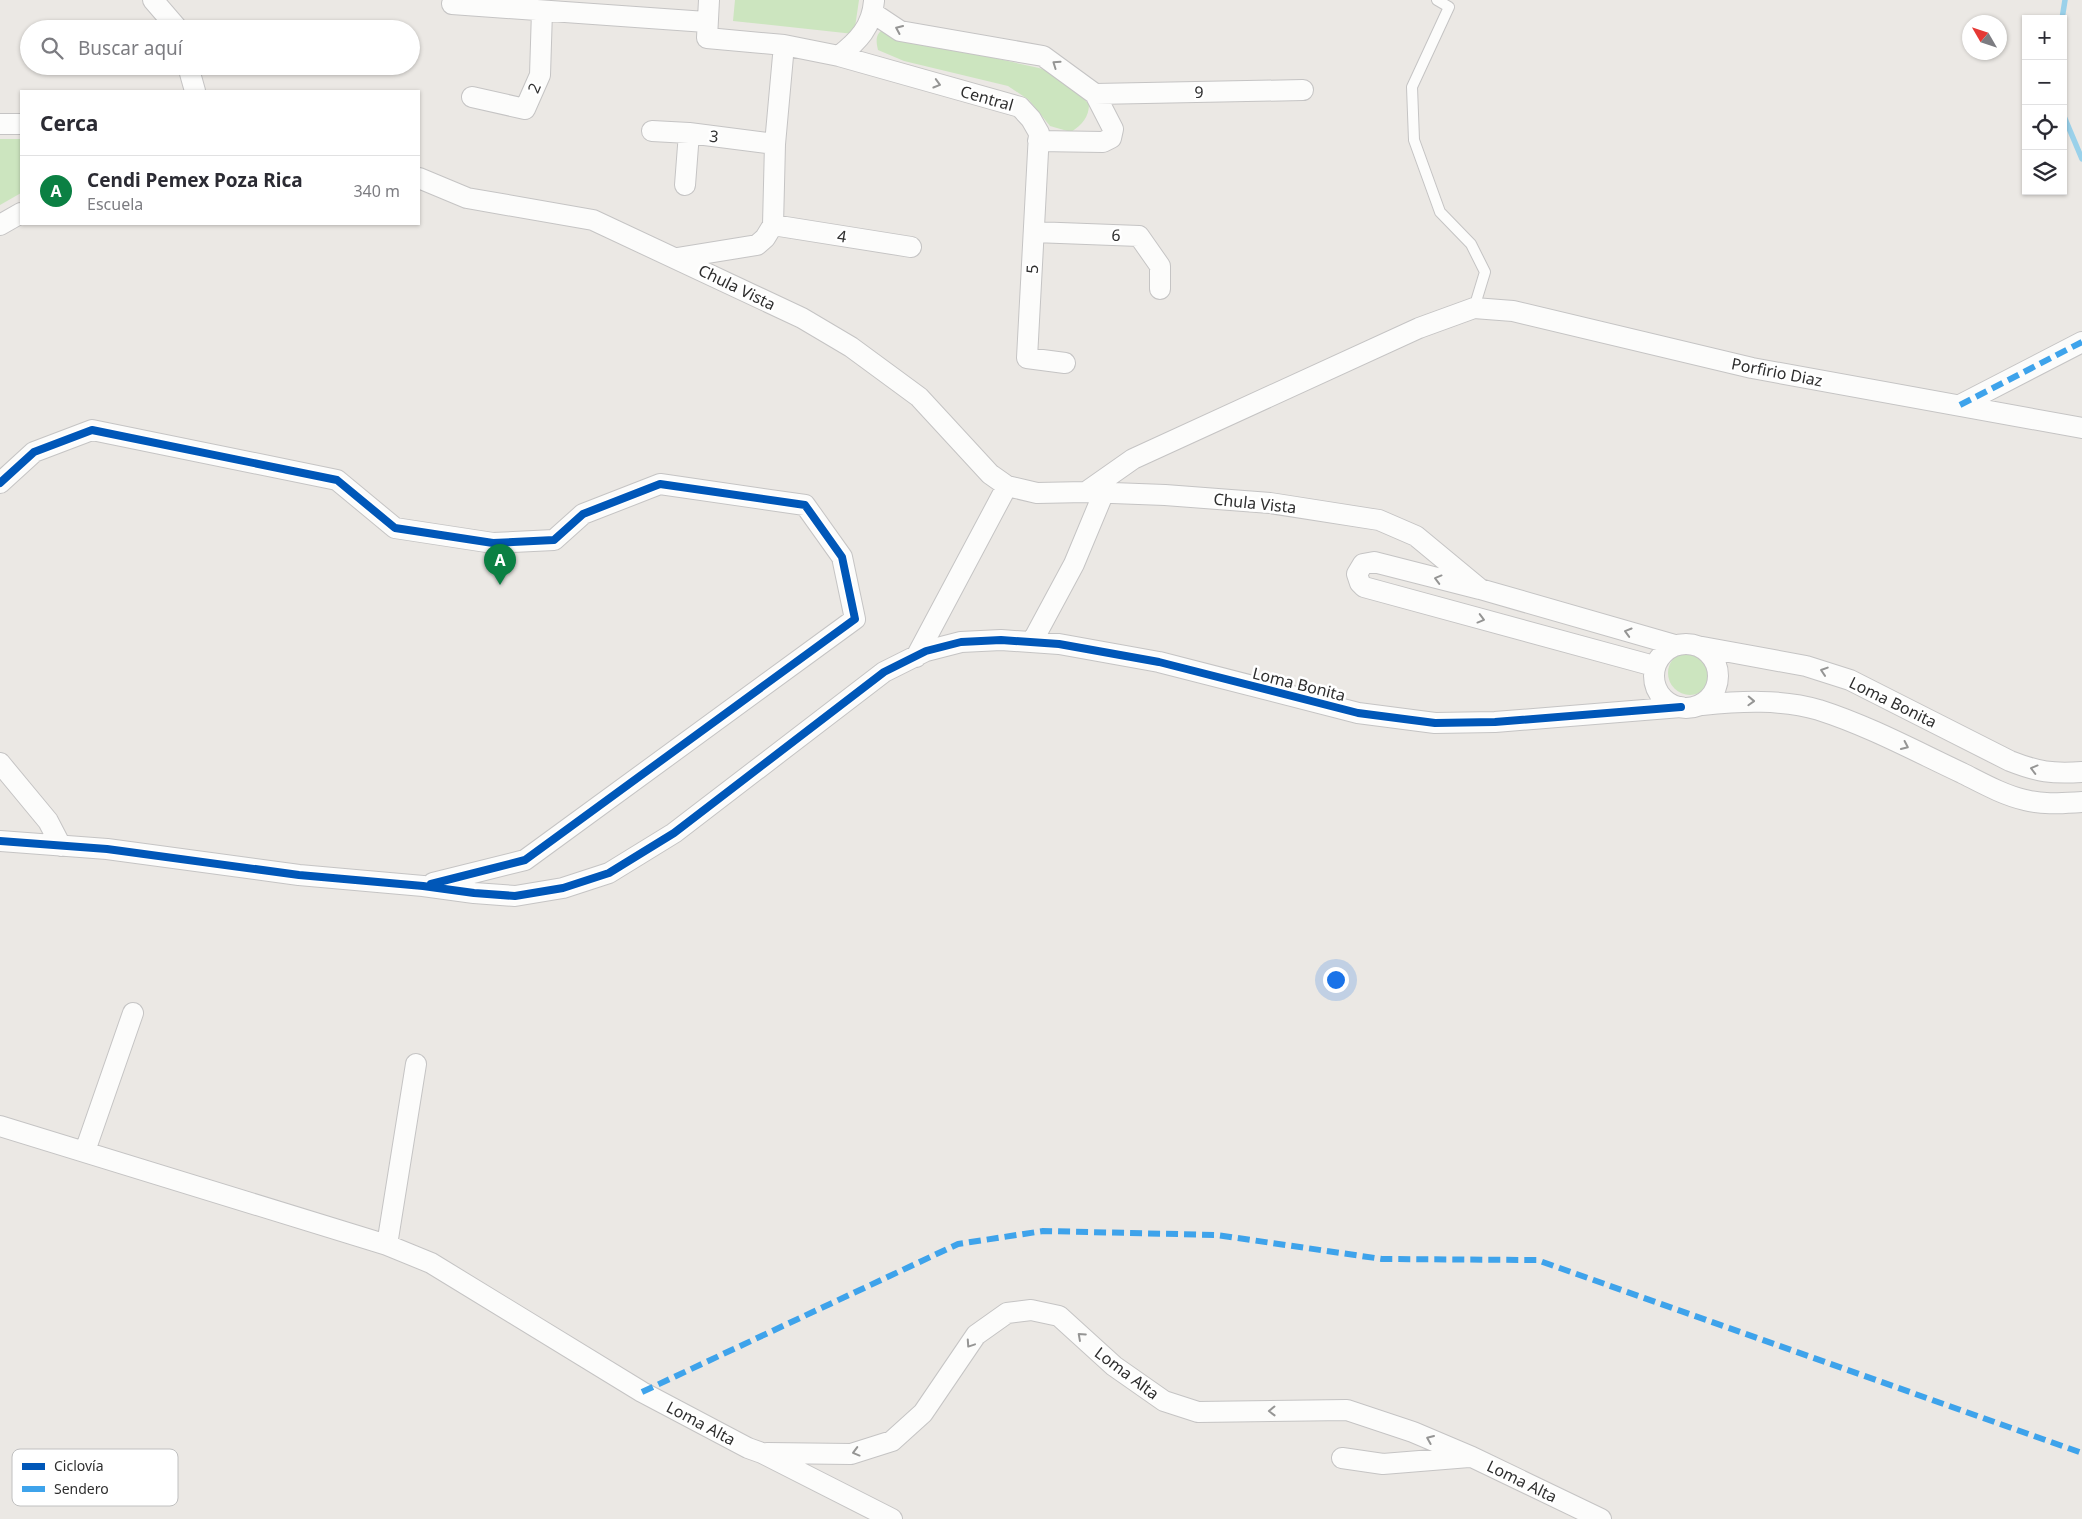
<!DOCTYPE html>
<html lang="es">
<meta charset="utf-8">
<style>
:root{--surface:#fff;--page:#f7f7f7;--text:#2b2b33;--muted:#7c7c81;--line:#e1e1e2;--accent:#0b8043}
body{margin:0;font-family:"Noto Sans",sans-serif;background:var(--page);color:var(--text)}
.controls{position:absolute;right:15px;top:15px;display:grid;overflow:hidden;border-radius:0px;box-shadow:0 1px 4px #0004}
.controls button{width:45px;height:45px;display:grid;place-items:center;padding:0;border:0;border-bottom:1px solid var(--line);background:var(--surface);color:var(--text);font:25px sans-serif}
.compass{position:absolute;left:1962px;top:15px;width:45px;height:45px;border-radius:50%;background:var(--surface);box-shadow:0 1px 4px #0004;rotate:309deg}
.you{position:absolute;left:1335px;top:979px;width:18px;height:18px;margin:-12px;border:4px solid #fff;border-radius:50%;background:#1a73e8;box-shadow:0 0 0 8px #1a73e833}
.badge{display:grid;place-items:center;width:32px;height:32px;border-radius:50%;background:var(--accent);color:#fff;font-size:16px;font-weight:700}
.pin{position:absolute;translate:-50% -41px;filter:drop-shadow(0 1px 2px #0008)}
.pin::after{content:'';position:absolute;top:26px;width:18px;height:15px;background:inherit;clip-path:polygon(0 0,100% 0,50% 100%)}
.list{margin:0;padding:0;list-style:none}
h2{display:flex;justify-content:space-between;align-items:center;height:65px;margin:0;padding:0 20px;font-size:21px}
h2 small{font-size:16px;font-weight:400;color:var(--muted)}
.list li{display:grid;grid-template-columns:32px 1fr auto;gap:15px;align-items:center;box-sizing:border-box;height:70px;padding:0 20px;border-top:1px solid var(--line)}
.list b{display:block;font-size:19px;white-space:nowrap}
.list p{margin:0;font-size:16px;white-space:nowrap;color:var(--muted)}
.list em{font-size:16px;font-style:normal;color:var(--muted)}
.icon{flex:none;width:28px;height:28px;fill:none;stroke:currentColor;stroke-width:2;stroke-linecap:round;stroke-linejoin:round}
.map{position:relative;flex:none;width:2082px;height:1519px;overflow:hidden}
.search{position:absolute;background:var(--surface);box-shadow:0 1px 4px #0004;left:20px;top:20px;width:400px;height:55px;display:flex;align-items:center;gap:12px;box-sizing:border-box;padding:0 18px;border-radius:28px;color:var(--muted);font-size:19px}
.panel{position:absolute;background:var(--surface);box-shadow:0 1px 4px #0004;left:20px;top:90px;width:400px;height:135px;border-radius:0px}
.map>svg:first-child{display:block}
.green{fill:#cce5bf}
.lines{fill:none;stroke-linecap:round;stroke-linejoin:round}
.stream{stroke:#9ad1ea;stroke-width:5.5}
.service-casing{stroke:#c5c4c4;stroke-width:12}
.minor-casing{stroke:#c5c4c4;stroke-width:22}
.service{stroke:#fcfcfb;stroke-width:10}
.minor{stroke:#fcfcfb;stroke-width:20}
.quiet{stroke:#3ea3eb;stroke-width:6;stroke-dasharray:12 6;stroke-linecap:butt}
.cycleway-casing{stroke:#fff;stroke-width:11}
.cycleway{stroke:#0057b8;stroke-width:8}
.oneway{stroke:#959594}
.labels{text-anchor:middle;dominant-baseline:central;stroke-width:5;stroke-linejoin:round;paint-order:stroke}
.street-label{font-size:16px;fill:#2e2e2e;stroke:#fff}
.key{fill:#fff;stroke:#c0c0c0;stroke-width:1}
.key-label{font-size:14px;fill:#2e2e2e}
</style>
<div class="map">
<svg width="2082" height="1519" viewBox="0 0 2082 1519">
<rect width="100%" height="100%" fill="#ebe8e4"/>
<path class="green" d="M735,0H859L854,34L733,21Z
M884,29L931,44L1039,68L1059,75L1089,104C1089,117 1082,125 1071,132L1050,126L1029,100L1008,86L904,61L878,50C876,41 875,34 884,29Z
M0,139H21V193L0,205Z
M1668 673a22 22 0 1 1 44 0a22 22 0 1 1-44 0Z"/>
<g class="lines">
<path class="stream" d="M2062,19L2065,0
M2063,114L2082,159"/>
<defs>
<path id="service" d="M1437,0L1449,7L1412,87L1414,140L1440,212L1471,244L1485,272L1474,308"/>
<path id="minor" d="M153,0L178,29
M709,0L707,38L784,45L839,56L1020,107L1031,119L1039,133L1027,358L1065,363
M452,4L706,22
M873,13L900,31L1043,56L1095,94L1113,129L1111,138L1103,142L1038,141
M839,56C858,41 872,27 874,1
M188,66L195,91
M1095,94L1303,90
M472,97L525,109L540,75L542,11
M0,124H21
M652,131L689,133L775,144
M419,178L467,198L593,220L802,318L851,347L919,397L990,474L1007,486L1037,493L1086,492L1165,495L1270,503L1379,520L1416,536L1480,589
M685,185L689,133
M0,225L21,213
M773,225L911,247
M1034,232L1139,236L1160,266V289
M677,258L757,245L765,238L773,225L775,144L784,45
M1960,405L2082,342
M0,483L34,452L92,430L337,480L395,528L493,543L554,540L583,514L660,484L805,505L842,557L855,619L525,860L433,883
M1086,492L1133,459L1419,328L1474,308L1513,311L1752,368L2082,428
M1032,642L1074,564L1104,492
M1654 676a32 32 0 1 1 64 0a32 32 0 1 1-64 0Z
M1697,646L1806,666L1850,680L2010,761C2038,772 2052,774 2082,772
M916,657L1007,486
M1654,666L1364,587L1360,583L1357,574L1363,564L1374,562L1480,589L1675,645
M1702,705C1741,701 1781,699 1819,710C1869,726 1915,751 1962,773C1982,783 2003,795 2025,800C2044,805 2063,803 2082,802
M0,763L48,821L61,846
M0,841L107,849L299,875L423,886L474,893L515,896L563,888L609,873L674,833L884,672L926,651L961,642L1001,640L1059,644L1159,662L1358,713L1435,723L1495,722L1681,707
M0,1126L387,1245L431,1263L642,1392L748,1448L762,1453L892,1519
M85,1151L133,1013
M387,1245L416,1064
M767,1453L851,1454L892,1441L923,1413L976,1335L1007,1313L1031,1310L1059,1316L1114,1366L1164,1401L1198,1412L1347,1410L1413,1432L1472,1457L1601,1519
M1342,1458L1383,1464L1469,1457"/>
</defs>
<use href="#service" class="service-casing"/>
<use href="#minor" class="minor-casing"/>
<use href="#service" class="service"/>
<use href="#minor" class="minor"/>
<path class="quiet" d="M1960,405L2082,342
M642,1392L958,1244L1043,1231L1217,1235L1382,1259L1537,1260L2082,1453"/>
<defs>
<path id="cycleway" d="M0,483L34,452L92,430L337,480L395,528L493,543L554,540L583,514L660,484L805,505L842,557L855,619L525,860L431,884
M0,841L107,849L299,875L423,886L474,893L515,896L563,888L609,873L674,833L884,672L926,651L961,642L1001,640L1059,644L1159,662L1358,713L1435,723L1495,722L1681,707"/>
</defs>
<use href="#cycleway" class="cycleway-casing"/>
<use href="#cycleway" class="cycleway"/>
</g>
<defs><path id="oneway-chevron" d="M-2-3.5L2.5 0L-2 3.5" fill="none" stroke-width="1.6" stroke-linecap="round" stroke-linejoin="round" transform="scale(1.25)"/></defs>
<g class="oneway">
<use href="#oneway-chevron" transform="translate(899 29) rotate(-156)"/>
<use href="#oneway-chevron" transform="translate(1056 64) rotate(-145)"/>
<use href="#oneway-chevron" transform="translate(937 84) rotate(16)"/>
<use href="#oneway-chevron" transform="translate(1438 579) rotate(-165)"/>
<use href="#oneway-chevron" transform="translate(1481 619) rotate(15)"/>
<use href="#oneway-chevron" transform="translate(1628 632) rotate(-164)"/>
<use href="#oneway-chevron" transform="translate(1824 671) rotate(-162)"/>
<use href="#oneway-chevron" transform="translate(1751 701) rotate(2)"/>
<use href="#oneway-chevron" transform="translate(1905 746) rotate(25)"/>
<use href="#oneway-chevron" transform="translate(2034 769) rotate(-165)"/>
<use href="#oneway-chevron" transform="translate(1081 1336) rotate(-138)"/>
<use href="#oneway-chevron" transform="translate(970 1344) rotate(124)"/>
<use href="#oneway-chevron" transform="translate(1272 1411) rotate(179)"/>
<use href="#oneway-chevron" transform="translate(1430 1439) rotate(-157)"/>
<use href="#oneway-chevron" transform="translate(856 1452) rotate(165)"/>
</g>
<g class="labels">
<g class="street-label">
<text transform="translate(534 88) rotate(-67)">2</text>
<text transform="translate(1199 92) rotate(-1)">9</text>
<text transform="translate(987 98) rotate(16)">Central</text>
<text transform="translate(714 136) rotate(7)">3</text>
<text transform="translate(1116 235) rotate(2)">6</text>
<text transform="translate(842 236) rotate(9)">4</text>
<text transform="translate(1032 269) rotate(-87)">5</text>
<text transform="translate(737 287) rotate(26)">Chula Vista</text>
<text transform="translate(1777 372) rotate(11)">Porfirio Diaz</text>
<text transform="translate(1255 503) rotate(6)">Chula Vista</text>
<text transform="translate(1299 684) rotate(14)">Loma Bonita</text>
<text transform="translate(1893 702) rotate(26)">Loma Bonita</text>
<text transform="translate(1127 1373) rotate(37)">Loma Alta</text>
<text transform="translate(701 1423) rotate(28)">Loma Alta</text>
<text transform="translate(1522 1481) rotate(26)">Loma Alta</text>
</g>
</g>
<rect x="12" y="1449" width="166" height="57" rx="8" class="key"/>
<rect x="22" y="1463" width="23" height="7" fill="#0057b8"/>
<rect x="22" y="1486" width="23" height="6" fill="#3ea3eb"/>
<g class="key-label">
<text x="54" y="1471">Ciclovía</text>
<text x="54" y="1494">Sendero</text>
</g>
</svg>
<div class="controls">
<button>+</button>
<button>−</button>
<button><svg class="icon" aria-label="locate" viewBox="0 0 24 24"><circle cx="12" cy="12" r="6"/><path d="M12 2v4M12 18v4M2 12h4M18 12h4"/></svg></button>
<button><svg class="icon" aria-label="layers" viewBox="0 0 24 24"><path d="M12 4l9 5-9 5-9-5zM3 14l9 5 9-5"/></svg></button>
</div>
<svg class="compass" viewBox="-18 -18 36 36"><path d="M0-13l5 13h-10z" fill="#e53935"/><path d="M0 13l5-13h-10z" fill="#7c7c81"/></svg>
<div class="you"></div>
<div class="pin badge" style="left:500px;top:585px">A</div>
<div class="search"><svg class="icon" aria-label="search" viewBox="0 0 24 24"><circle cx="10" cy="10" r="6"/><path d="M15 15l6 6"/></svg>Buscar aquí</div>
<section class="panel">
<h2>Cerca<small></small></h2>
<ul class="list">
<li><span class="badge">A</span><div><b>Cendi Pemex Poza Rica</b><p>Escuela</p></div><em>340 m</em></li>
</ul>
</section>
</div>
